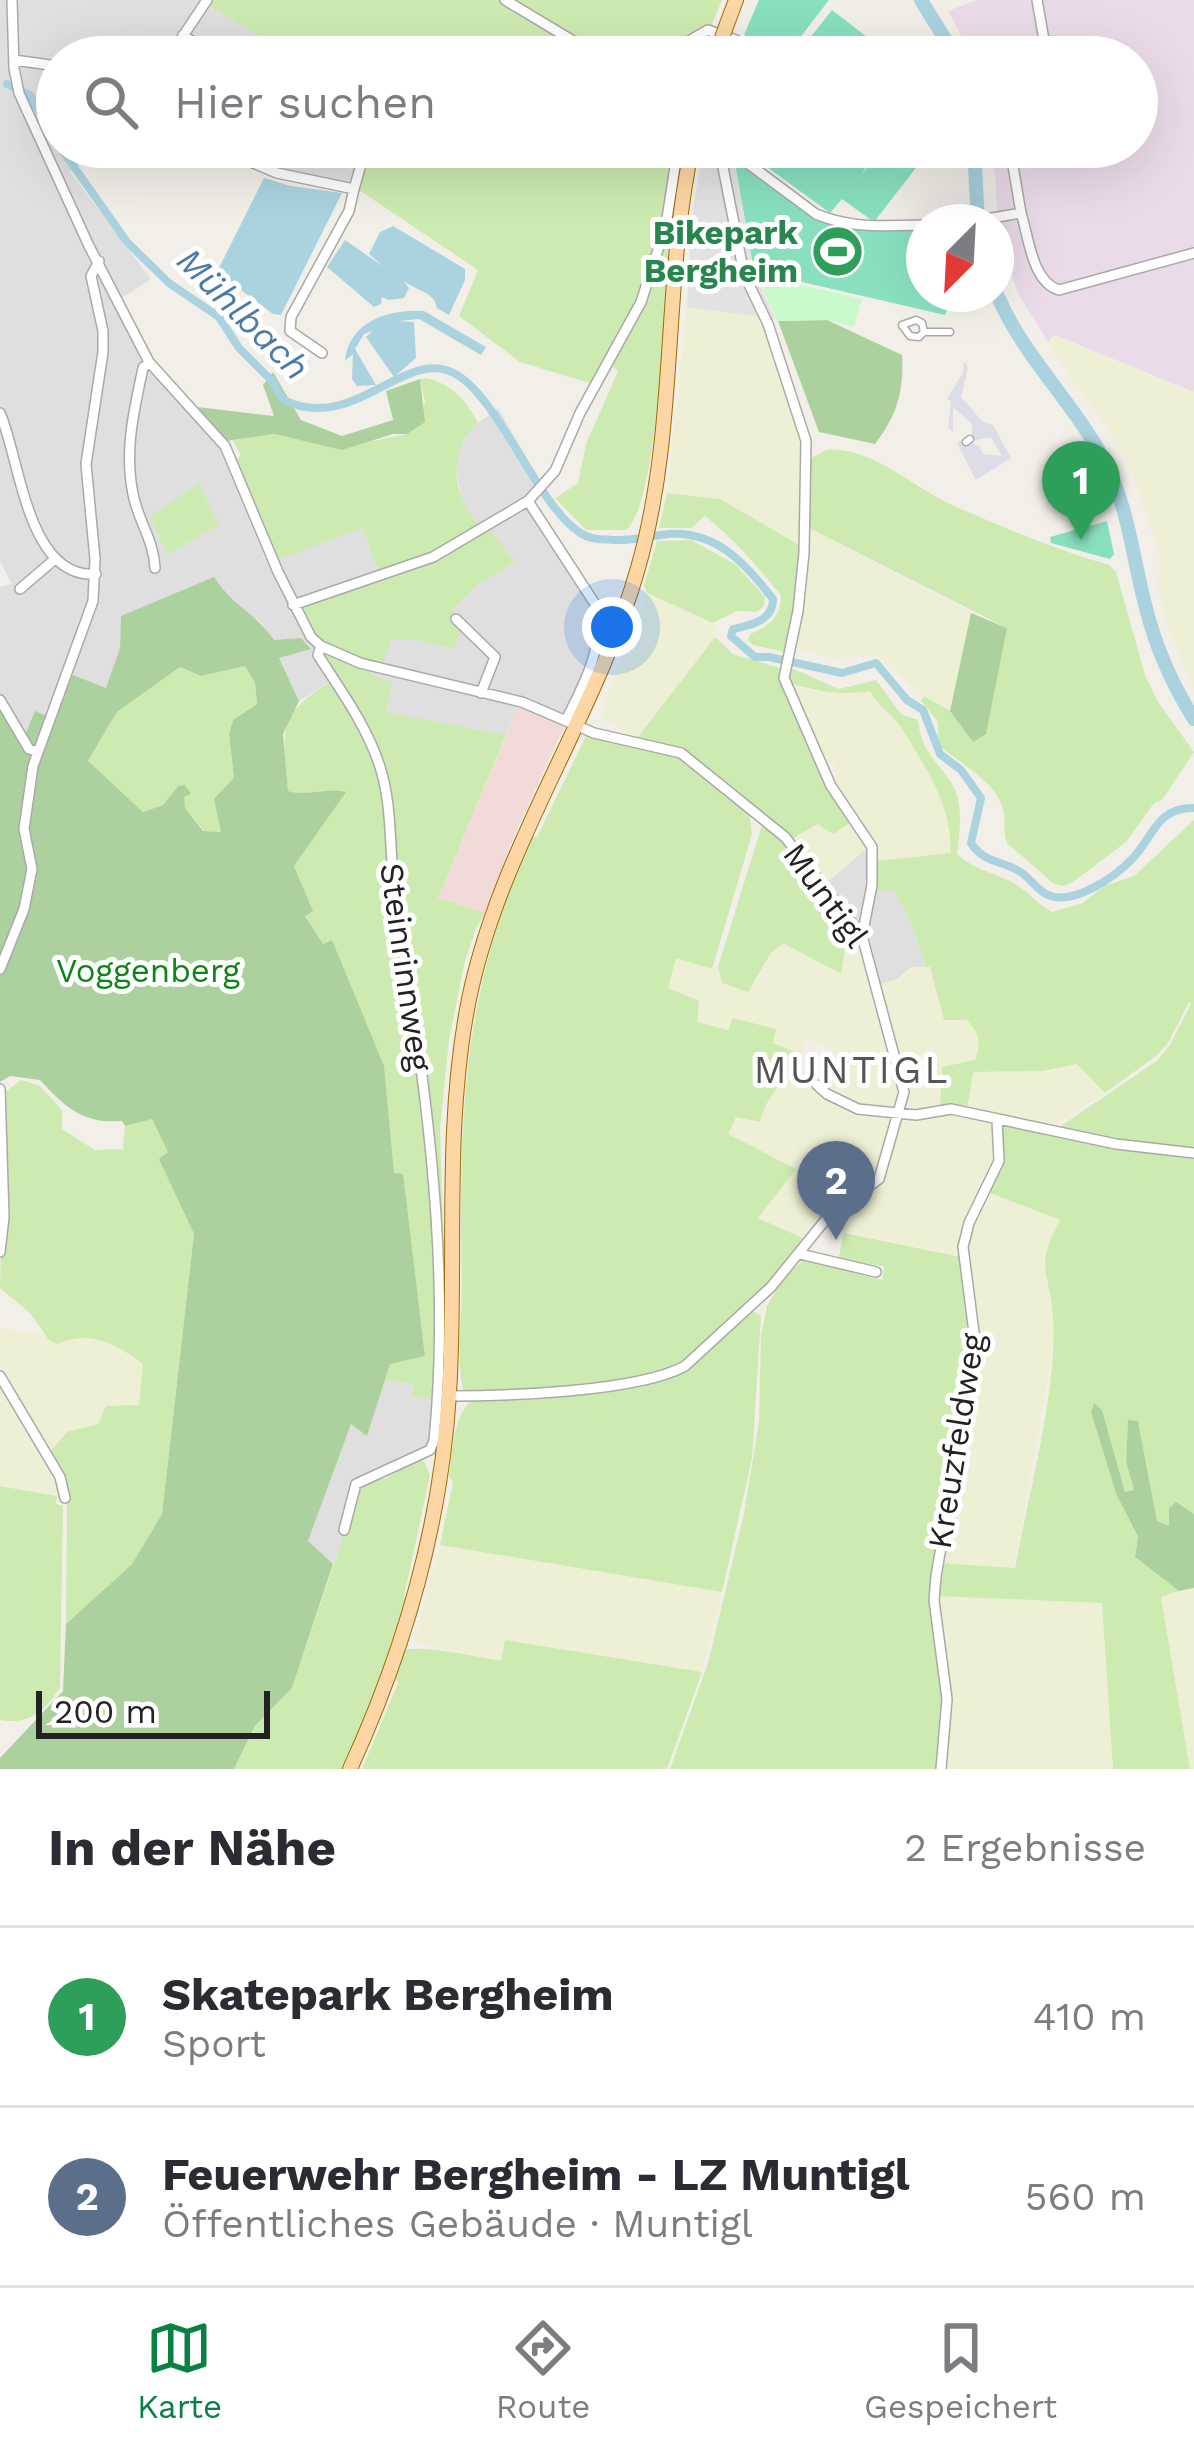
<!DOCTYPE html>
<html lang="de">
<meta charset="utf-8">
<style>
:root{--surface:#fff;--page:#f7f7f7;--text:#2b2b33;--muted:#7c7c81;--line:#e1e1e2;--accent:#0b8043}
body{margin:0;font-family:"Work Sans",sans-serif;background:var(--page);color:var(--text)}
.compass{position:absolute;left:906px;top:204px;width:108px;height:108px;border-radius:50%;background:var(--surface);box-shadow:0 12px 48px #0002;rotate:204deg}
.scale{position:absolute;left:36px;bottom:30px;width:234px;box-sizing:border-box;padding-left:12px;border:6px solid #222;border-top:0;font-size:33px;line-height:42px;white-space:nowrap;color:#222;-webkit-text-stroke:9px #fff;paint-order:stroke}
.you{position:absolute;left:612px;top:627px;width:42px;height:42px;margin:-30px;border:9px solid #fff;border-radius:50%;background:#1a73e8;box-shadow:0 0 0 18px #1a73e833}
.badge{display:grid;place-items:center;width:78px;height:78px;border-radius:50%;background:var(--accent);color:#fff;font-size:39px;font-weight:700}
.pin{position:absolute;translate:-50% -99px;filter:drop-shadow(0 3px 6px #0008)}
.pin::after{content:'';position:absolute;top:63px;width:42px;height:36px;background:inherit;clip-path:polygon(0 0,100% 0,50% 100%)}
.list{margin:0;padding:0;list-style:none}
h2{display:flex;justify-content:space-between;align-items:center;height:156px;margin:0;padding:0 48px;font-size:51px}
h2 small{font-size:39px;font-weight:400;color:var(--muted)}
.list li{display:grid;grid-template-columns:78px 1fr auto;gap:36px;align-items:center;box-sizing:border-box;height:180px;padding:0 48px;border-top:3px solid var(--line)}
.list b{display:block;font-size:45px;white-space:nowrap}
.list p{margin:0;font-size:39px;white-space:nowrap;color:var(--muted)}
.list em{font-size:39px;font-style:normal;color:var(--muted)}
.icon{flex:none;width:66px;height:66px;fill:none;stroke:currentColor;stroke-width:2;stroke-linecap:round;stroke-linejoin:round}
.map{position:relative;flex:none;width:1194px;height:1769px;overflow:hidden}
.search{position:absolute;background:var(--surface);box-shadow:0 12px 48px #0002;left:36px;right:36px;top:36px;height:132px;display:flex;align-items:center;gap:30px;box-sizing:border-box;padding:0 42px;border-radius:66px;color:var(--muted);font-size:45px}
.sheet{height:516px;background:var(--surface)}
nav{display:flex;justify-content:space-around;align-items:center;box-sizing:border-box;height:168px;border-top:3px solid var(--line);background:var(--surface);font-size:33px;color:var(--muted)}
nav a{display:grid;justify-items:center;gap:6px}
nav .on{color:var(--accent)}
.map>svg:first-child{display:block}
.residential{fill:#e0dfdf}
.commercial{fill:#f2dad9}
.industrial{fill:#ebdbe8}
.farmland{fill:#eef0d5}
.grass{fill:#cdebb0}
.forest{fill:#add19e;fill-rule:evenodd}
.park{fill:#c8facc}
.pitch{fill:#88e0be}
.parking{fill:#e2e2e2}
.plaza{fill:#dddde8}
.water{fill:#aad3df}
.lines{fill:none;stroke-linecap:round;stroke-linejoin:round}
.canal{stroke:#aad3df;stroke-width:8}
.river{stroke:#aad3df;stroke-width:14}
.pedestrian-casing{stroke:#a9a9a9;stroke-width:9}
.minor-casing{stroke:#a9a9a9;stroke-width:12}
.primary-casing{stroke:#a06b00;stroke-width:16}
.pedestrian{stroke:#fff;stroke-width:6}
.minor{stroke:#fff;stroke-width:9}
.primary{stroke:#fcd6a4;stroke-width:14}
.primary-bridge-casing{stroke:#a06b00;stroke-width:16;stroke-linecap:butt}
.primary-bridge{stroke:#fcd6a4;stroke-width:14}
.labels{text-anchor:middle;dominant-baseline:central;stroke-width:10;stroke-linejoin:round;paint-order:stroke}
.leisure-label{font-size:33px;font-weight:bold;fill:#27864d;stroke:#fff;text-anchor:end}
.street-label{font-size:33px;fill:#222;stroke:#fff}
.park-label{font-size:33px;fill:#0c8416;stroke:#fff}
.water-label{font-size:36px;font-style:italic;fill:#4a7aab;stroke:#fff}
.quarter-label{font-size:39px;letter-spacing:3px;fill:#555;stroke:#fff}
</style>
<div class="map">
<svg width="1194" height="1769" viewBox="0 0 1194 1769">
<rect width="100%" height="100%" fill="#f2efe9"/>
<path class="residential" d="M0,0H211L209,5L294,57H57V147H100L70,172L151,279L114,303L150,372L218,445L267,563L363,527L381,578L331,647L336,678L299,701L279,658L310,648L301,638L274,641L261,622L229,602L120,648L106,689L24,738L0,702V587L12,584L0,561Z
M208,147H364L365,163L359,190L348,192L268,172Z
M498,408L544,488L527,504L596,615L588,667L567,710L552,718L519,705L506,735L385,712L371,676L374,661L383,662L390,640H414L454,649L451,611L479,584L514,562L463,507L454,459L469,430Z
M868,847L871,865L858,922L825,884Z
M874,890H894L911,922L926,967H911L894,982L881,984L867,940Z
M385,1380L415,1384L435,1399L431,1440L428,1447L358,1479L348,1528L333,1564L307,1542L352,1422L367,1435Z"/>
<path class="commercial" d="M519,705L564,727L515,834L485,913L438,898Z"/>
<path class="industrial" d="M976,0H1194V392L1054,335L1048,342L1018,294L999,237L993,147H1137V57H973L948,11Z"/>
<path class="farmland" d="M687,307L762,317L804,448L801,546L720,499L667,493Z
M1054,335L1194,392V689L1169,630L1158,587L1160,554L1134,478L1111,433L1052,351L1048,342Z
M807,527L971,613L950,711L924,696L876,655L832,658L792,647Z
M647,593L713,623L715,637L636,738L601,719L610,686Z
M787,682L816,691L870,690L878,707L899,722L938,790L951,820V853L876,861L830,780L839,775L834,763L825,766Z
M818,823L833,834L849,824L868,847L825,884L799,849L796,839Z
M850,930L861,940L881,1024L879,1035L886,1044L900,1087L895,1108H862L838,1098L820,1084L834,1050L807,1038L800,1054L772,1043L733,1019L729,1030L696,1022L667,988L676,958L718,967V975L756,983L771,953L783,942L841,974Z
M911,967H930L944,1020H966L977,1030L980,1045L975,1060L963,1066L940,1108L917,1111L907,1105L905,1077L893,1050L881,984L903,977Z
M1077,1064L1105,1093L1056,1124L1046,1126L968,1110L972,1072L1043,1071Z
M792,1073L816,1082L817,1093L882,1114L892,1124L877,1177L807,1240L758,1218L795,1169L728,1134L736,1117L761,1114L779,1083Z
M944,1112L986,1119L994,1128L996,1160L961,1257L823,1227L879,1182L903,1122Z
M990,1193L1062,1220L1043,1256L1054,1323L1051,1362L1014,1568L940,1563L979,1341L965,1255L970,1229Z
M0,1328L45,1335L49,1340L92,1337L123,1348L143,1363L139,1405L98,1424L67,1432V1497L0,1486Z
M440,1545L722,1592L702,1672L506,1640L501,1661L414,1643Z
M1194,1588V1769H1190L1161,1597Z
M936,1596L1102,1603L1113,1769H942Z"/>
<path class="grass" d="M211,0H722L698,57H294L208,5Z
M364,147H676C666,216 666,496 626,530H586L555,498L578,483L586,444L618,371L607,362L593,384L520,362L459,316L478,270L359,190Z
M427,378C454,386 465,399 478,423C446,449 452,499 480,525L485,523L515,562L479,584L452,610L455,614L451,621L461,631L454,649L414,640H391L383,663L374,661L371,675L392,682L386,712L506,735L438,898L485,913L476,928L464,965L449,1040L440,1129L444,1254L441,1308L445,1340L435,1399L412,1396L414,1384L385,1380L390,1364L425,1355L402,1174H394L331,940L323,944L305,916L312,910L294,866L345,792C326,787 308,797 288,791C282,726 277,714 336,678L323,657L330,647L319,639L297,607L380,577L363,528L276,560L235,460L241,456L233,440L275,434L373,441L407,434L425,403L420,379Z
M826,450C869,445 914,488 952,505C1004,528 1055,549 1109,565L1116,572L1145,675L1158,702L1194,752L1162,800L1154,803L1126,842L1073,882L1064,886L1054,884L1007,843C1002,830 1007,817 1002,805C990,777 958,763 938,744V722L921,701L924,696L950,711L973,741L1007,628L807,527L809,466L812,458Z
M199,483L219,525L167,554L150,517Z
M667,493L720,499L801,546L793,617L784,652L753,645L748,640L750,634C770,625 781,618 781,595C757,566 733,538 705,516L691,528H659Z
M691,540L735,564L765,597L764,606L757,612L737,611L713,623L647,593L644,585L657,541Z
M715,637L733,654L780,668L784,689L849,824L833,834L818,824L792,839L671,747L637,738Z
M245,666L255,683L257,704L233,720L229,734L234,778L222,832L204,831L185,808L178,786L163,805L143,812L88,762L117,712L180,667L201,676Z
M794,669L839,689L876,680L901,714L918,720C921,748 932,757 948,778C965,799 960,829 957,854C976,872 1000,873 1020,887C1032,896 1039,905 1052,912L1083,903L1104,886L1134,876L1194,820V1151L1066,1132L1061,1126L1158,1060L1170,1045L1191,1004L1189,1002L1168,1043L1156,1056L1105,1093L1077,1064L1043,1071L973,1072L967,1110L940,1108L942,1067L975,1060C981,1042 980,1033 966,1020H944L930,967H926L911,922L894,891L874,890L876,861L951,853C951,803 927,770 901,727C892,713 878,708 870,691C840,696 816,691 787,682L786,670Z
M586,736L655,748L683,759L749,810L752,834L712,969L676,958L668,988L699,1001L697,1022L728,1030L733,1018L776,1029L773,1043L800,1054C790,1079 766,1093 760,1122L736,1117L728,1134L796,1169L758,1218L807,1240L775,1279L685,1362L650,1379L464,1394C455,1360 462,1319 462,1284C459,1115 461,995 532,836L537,837Z
M766,825L784,840L849,926L841,974L783,943L771,953L748,992L722,983L718,967L761,828Z
M21,1080L40,1086L62,1110V1129L95,1150L123,1149L125,1126L152,1118L169,1152L160,1160L194,1234L162,1514L132,1564L66,1624L67,1497L50,1452L67,1432L98,1424L106,1406L139,1405L143,1364C117,1344 89,1329 58,1344L49,1340L30,1313L0,1288L5,1092Z
M1002,1124L1194,1155V1514L1176,1503L1169,1527L1157,1521L1138,1421H1128L1126,1462L1134,1491L1125,1492L1102,1411L1117,1496L1138,1538L1135,1557L1179,1591L1161,1597L1190,1769H1113L1102,1603L936,1596L940,1563L1015,1568C1028,1497 1058,1387 1053,1318C1050,1271 1033,1265 1061,1220L990,1193L1000,1162Z
M844,1233L961,1257L974,1348L933,1576L945,1699L938,1769H670L708,1663L744,1514L759,1421L761,1336L767,1306L784,1277L804,1260L882,1280L884,1266L838,1260Z
M748,1308L761,1316L752,1458L722,1592L440,1545L453,1482L449,1477C453,1453 452,1412 475,1398L652,1382L668,1377Z
M414,1461H424L430,1475L404,1597L408,1599L382,1679L344,1769H234L255,1726L292,1688L361,1484L387,1478Z
M0,1486L57,1496L56,1504L63,1506L60,1688C44,1712 29,1725 0,1720Z
M505,1640L702,1672L667,1769H362L398,1683L396,1679C398,1672 400,1656 405,1651C413,1643 486,1658 501,1661Z"/>
<path class="forest" d="M827,320L902,355C904,392 897,415 875,444L819,432L778,321Z
M273,372L301,420L342,436L393,420L386,391L420,379L425,422L407,434H393L342,450L275,434L225,441L197,407L274,416L263,385Z
M214,577C232,606 256,613 274,640L301,638L311,649L279,658L299,701L283,734L288,791C308,797 326,787 346,792L294,866L313,911L305,916L323,944L332,940L384,1066L394,1173L403,1174L425,1356L390,1364L367,1436L351,1424L308,1541L333,1564L292,1688L255,1726L234,1769H0V1758L63,1691L66,1624L132,1564L162,1514L194,1234L159,1159L168,1152L152,1119L125,1126L122,1121C83,1124 66,1108 40,1080L10,1076L0,1082V702L24,737L35,711L54,719L73,675L106,688L120,648L121,616ZM245,666L255,683L257,704L233,720L229,734L234,778L214,799L221,832L203,831L185,808L184,797L191,794L185,785L178,786L163,805L143,812L88,761L117,712L180,667L201,676Z
M971,613L1007,628L986,734L973,742L950,711Z
M1094,1403L1102,1410L1125,1492L1134,1490L1126,1462L1128,1420L1138,1421L1157,1521L1169,1526V1508L1176,1502L1194,1514V1588L1179,1591L1135,1557L1138,1537L1117,1496L1091,1412Z"/>
<path class="park" d="M756,275L862,299L854,327L827,320L778,321Z"/>
<path class="pitch" d="M759,0H829L785,57L744,35Z
M832,10L893,57H795Z
M740,147H872L877,151L859,178L883,147H932L874,222L842,199L830,213Z
M734,158L811,214L924,228V294H954L945,315L754,271Z
M1107,521L1114,554L1110,559L1051,543L1050,537Z"/>
<path class="parking" d="M703,147L734,158L754,273L776,319L687,307L691,222Z"/>
<path class="plaza" d="M964,361L968,368L961,397L983,422L993,425L1011,458L976,480L957,443L964,439L980,447L983,454L1002,456L991,437L972,441V424L953,407V432L948,428L951,401L947,399L963,372Z"/>
<path class="water" d="M264,178L291,186L342,193L281,315L273,314L217,272Z
M393,226L465,269V280L449,315L437,308C434,291 416,291 404,281L409,288L404,298L388,300L382,297L381,304L374,307L327,267L345,240L384,267L369,254L380,232Z
M424,311L486,347L481,355L419,319L399,321L414,322L416,358L394,377L366,337L372,331L364,334L355,349L376,385L357,386L352,379L353,354L345,361C349,321 389,309 424,311Z"/>
<g class="lines">
<path class="canal" d="M7,84L30,95L57,141
M60,147L127,242L169,283L219,317L239,348L272,381L282,399C348,434 399,356 446,370C494,383 534,502 579,532C590,540 601,539 614,540C633,541 650,536 669,534C718,531 746,565 773,599C773,621 751,625 733,629L731,636L755,657H769L842,673L876,663L907,700L923,710L940,754L961,770L981,798L971,843C984,863 1000,860 1019,871C1030,877 1036,890 1048,895C1073,906 1115,877 1132,859C1154,836 1157,807 1194,808"/>
<path class="river" d="M921,0L956,57
M974,147L978,222
M996,292C1022,356 1075,403 1106,464C1129,510 1133,560 1146,608C1156,648 1172,684 1194,719"/>
<defs>
<path id="pedestrian" d="M924,332L919,337L910,336L902,325L916,320L922,323L924,332H950
M966,442L970,439"/>
<path id="minor" d="M12,0L14,68L19,93L89,246L149,362L225,446L278,572L311,637L321,646L360,663L522,702L594,733L681,753L785,837L862,936L904,1092L879,1179L827,1218L771,1287L685,1366C638,1392 505,1396 449,1396
M505,0L600,57
M1037,0L1047,57
M183,35L214,57
M169,57L207,0
M685,57L689,41L708,30L736,40L738,57
M14,60L57,66
M215,147L277,173L354,189L349,211L291,317L290,331L322,353
M719,147L744,274L768,324L806,441L804,553L798,611L784,678L831,786L872,847V885L862,936
M726,147L816,214C851,229 887,226 924,225
M354,189L362,161L354,147
M1021,213C1029,238 1032,282 1059,290L1194,253
M969,222L1021,213L1013,166L1030,147
M149,362L143,368C134,411 124,450 133,494C138,521 154,540 155,568
M0,413C20,458 27,580 96,574
M528,501L555,471L580,413L641,302L666,225L678,147
M20,589L55,559
M293,605L433,557L528,501L597,607C604,647 584,685 566,720
M456,619L495,657L481,693
M321,646L318,655C341,691 367,726 380,767C393,807 389,853 395,894C424,1075 452,1258 434,1441L430,1450L356,1484L344,1530
M0,700L29,749L37,751
M0,969L24,909L32,869L24,829L33,766L93,601L95,559L86,464L103,352V331L91,276L99,261
M817,1085L827,1094L858,1109L916,1115L951,1109L1116,1144L1194,1153
M0,1089L4,1217L0,1252
M800,1254L876,1272
M0,1376L60,1477L65,1498
M941,1769L947,1699L934,1600L936,1576L976,1348L963,1247L969,1223L999,1161L997,1120"/>
<path id="primary" d="M727,24L736,0
M350,1769C404,1651 441,1524 449,1394C457,1267 444,1141 466,1015C494,854 594,723 638,568C678,429 662,287 692,147"/>
</defs>
<use href="#pedestrian" class="pedestrian-casing"/>
<use href="#minor" class="minor-casing"/>
<use href="#primary" class="primary-casing"/>
<use href="#pedestrian" class="pedestrian"/>
<use href="#minor" class="minor"/>
<use href="#primary" class="primary"/>
<defs>
<path id="primary-bridge" d="M719,46L727,24"/>
</defs>
<use href="#primary-bridge" class="primary-bridge-casing"/>
<use href="#primary-bridge" class="primary-bridge"/>
</g>
<defs>
<symbol id="stadium-disc" viewBox="-11 -11 22 22"><circle r="9.5" fill="#2e9e5b" stroke="#fff"/><path d="M0-5a6.5 5 0 1 0 0 10a6.5 5 0 1 0 0-10ZM-3.5-1.8h7v3.6h-7Z" fill="#fff"/></symbol>
</defs>
<g fill-rule="evenodd">
<use href="#stadium-disc" x="808" y="222" width="59" height="59"/>
</g>
<g class="labels">
<g class="leisure-label">
<text x="798" y="232">Bikepark<tspan x="798" dy="38">Bergheim</tspan></text>
</g>
<g class="street-label">
<text transform="translate(826 895) rotate(54)">Muntigl</text>
<text transform="translate(406 967) rotate(82)">Steinrinnweg</text>
<text transform="translate(956 1441) rotate(-81)">Kreuzfeldweg</text>
</g>
<g class="park-label">
<text x="148" y="970">Voggenberg</text>
</g>
<g class="water-label">
<text transform="translate(243 314) rotate(45)">Mühlbach</text>
</g>
<g class="quarter-label">
<text x="852" y="1069">MUNTIGL</text>
</g>
</g>
</svg>
<svg class="compass" viewBox="-18 -18 36 36"><path d="M0-13l5 13h-10z" fill="#e53935"/><path d="M0 13l5-13h-10z" fill="#7c7c81"/></svg>
<div class="scale">200 m</div>
<div class="you"></div>
<div class="pin badge" style="left:1081px;top:540px;background:#2e9e5b">1</div>
<div class="pin badge" style="left:836px;top:1240px;background:#5c6f8a">2</div>
<div class="search"><svg class="icon" aria-label="search" viewBox="0 0 24 24"><circle cx="10" cy="10" r="6"/><path d="M15 15l6 6"/></svg>Hier suchen</div>
</div>
<section class="sheet">
<h2>In der Nähe<small>2 Ergebnisse</small></h2>
<ul class="list">
<li><span class="badge" style="background:#2e9e5b">1</span><div><b>Skatepark Bergheim</b><p>Sport</p></div><em>410 m</em></li>
<li><span class="badge" style="background:#5c6f8a">2</span><div><b>Feuerwehr Bergheim - LZ Muntigl</b><p>Öffentliches Gebäude · Muntigl</p></div><em>560 m</em></li>
</ul>
</section>
<nav>
<a class="on"><svg class="icon" aria-label="map" viewBox="0 0 24 24"><path d="M3 6l6-2 6 2 6-2v14l-6 2-6-2-6 2zM9 4v14M15 6v14"/></svg>Karte</a>
<a><svg class="icon" aria-label="directions" viewBox="0 0 24 24"><path d="M12 3l9 9-9 9-9-9zM9 14v-3h6M13 9l2 2-2 2"/></svg>Route</a>
<a><svg class="icon" aria-label="saved" viewBox="0 0 24 24"><path d="M7 4h10v16l-5-4-5 4z"/></svg>Gespeichert</a>
</nav>
